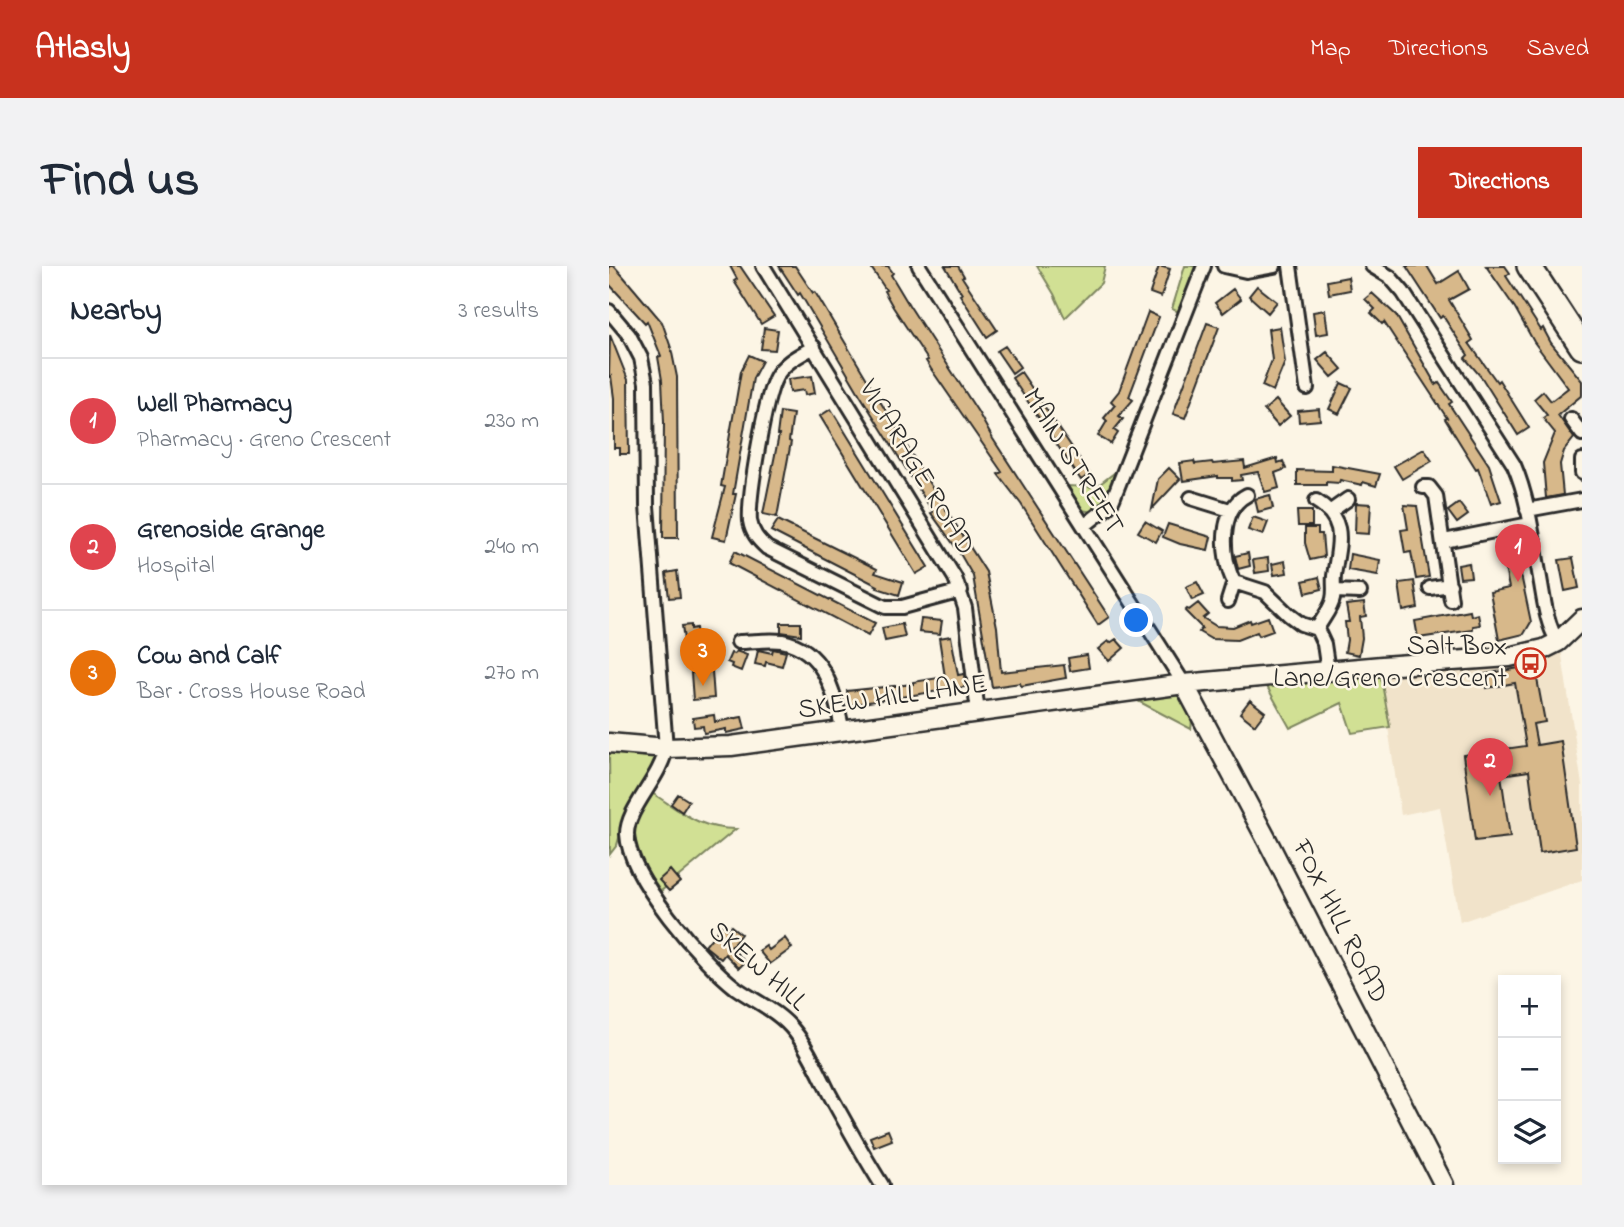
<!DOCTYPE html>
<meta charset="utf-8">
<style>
:root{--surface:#fff;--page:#f2f2f3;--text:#1f2937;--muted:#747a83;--line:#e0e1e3;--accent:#c8321e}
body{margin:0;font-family:"Indie Flower",sans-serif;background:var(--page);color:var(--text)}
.controls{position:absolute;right:21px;bottom:21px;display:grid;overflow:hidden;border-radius:0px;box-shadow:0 4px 10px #0003}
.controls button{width:63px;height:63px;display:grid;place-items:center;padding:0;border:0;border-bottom:2px solid var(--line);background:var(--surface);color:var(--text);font:35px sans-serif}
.you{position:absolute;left:528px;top:355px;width:24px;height:24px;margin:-18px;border:5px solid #fff;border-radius:50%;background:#1a73e8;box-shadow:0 0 0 10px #1a73e833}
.badge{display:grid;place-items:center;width:46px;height:46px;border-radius:50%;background:var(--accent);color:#fff;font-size:23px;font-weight:700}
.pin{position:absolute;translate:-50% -58px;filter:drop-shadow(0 2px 4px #0008)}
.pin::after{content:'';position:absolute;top:37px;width:24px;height:21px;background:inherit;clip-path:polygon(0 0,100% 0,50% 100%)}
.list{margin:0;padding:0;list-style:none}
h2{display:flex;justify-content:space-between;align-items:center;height:91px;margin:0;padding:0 28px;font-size:30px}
h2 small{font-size:23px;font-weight:400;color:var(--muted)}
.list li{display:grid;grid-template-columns:46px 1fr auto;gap:21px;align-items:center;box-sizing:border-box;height:126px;padding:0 28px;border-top:2px solid var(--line)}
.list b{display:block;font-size:26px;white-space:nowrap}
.list p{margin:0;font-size:23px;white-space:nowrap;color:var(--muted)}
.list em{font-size:23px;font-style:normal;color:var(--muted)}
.icon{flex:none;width:38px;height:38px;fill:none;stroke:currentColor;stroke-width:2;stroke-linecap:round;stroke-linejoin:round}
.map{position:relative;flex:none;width:973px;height:919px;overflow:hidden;border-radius:0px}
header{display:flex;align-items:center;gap:42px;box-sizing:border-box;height:98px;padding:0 35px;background:var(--accent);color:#fff}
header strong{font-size:33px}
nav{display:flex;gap:38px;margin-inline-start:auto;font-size:24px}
.intro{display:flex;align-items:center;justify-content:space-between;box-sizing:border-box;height:168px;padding:0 42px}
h1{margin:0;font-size:49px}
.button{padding:18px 32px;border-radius:0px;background:var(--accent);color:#fff;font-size:24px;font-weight:700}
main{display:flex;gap:42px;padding:0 42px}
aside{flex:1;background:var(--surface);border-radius:0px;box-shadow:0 4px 10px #0003}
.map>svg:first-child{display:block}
.built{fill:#f1e3ca}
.green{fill:#d1e094;stroke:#7e8660;stroke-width:2}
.building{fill:#d7b88a;stroke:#2b2b2b;stroke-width:2}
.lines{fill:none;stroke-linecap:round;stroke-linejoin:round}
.street-casing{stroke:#2b2b2b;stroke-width:18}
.secondary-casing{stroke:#2b2b2b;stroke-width:23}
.highway-casing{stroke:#2b2b2b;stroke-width:28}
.street{stroke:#fcf5e5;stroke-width:12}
.secondary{stroke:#fcf5e5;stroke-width:18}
.highway{stroke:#fcf5e5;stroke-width:23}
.labels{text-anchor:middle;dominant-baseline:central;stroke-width:5;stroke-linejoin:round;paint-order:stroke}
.street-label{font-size:28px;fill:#2b2b2b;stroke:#fcf5e5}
.poi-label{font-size:28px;fill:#2b2b2b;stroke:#fcf5e5;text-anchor:end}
</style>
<header>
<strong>Atlasly</strong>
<nav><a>Map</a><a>Directions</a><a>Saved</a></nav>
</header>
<div class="intro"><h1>Find us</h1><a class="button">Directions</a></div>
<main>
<aside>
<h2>Nearby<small>3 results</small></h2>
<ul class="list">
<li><span class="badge" style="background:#e0444e">1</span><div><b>Well Pharmacy</b><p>Pharmacy · Greno Crescent</p></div><em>230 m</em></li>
<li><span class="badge" style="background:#e0444e">2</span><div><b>Grenoside Grange</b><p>Hospital</p></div><em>240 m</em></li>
<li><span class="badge" style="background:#e8710a">3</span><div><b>Cow and Calf</b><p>Bar · Cross House Road</p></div><em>270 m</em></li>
</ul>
</aside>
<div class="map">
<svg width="973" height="919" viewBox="0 0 973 919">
<rect width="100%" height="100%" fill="#fcf5e5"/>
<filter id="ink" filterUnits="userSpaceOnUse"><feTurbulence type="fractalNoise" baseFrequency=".0143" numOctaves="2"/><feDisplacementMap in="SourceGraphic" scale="14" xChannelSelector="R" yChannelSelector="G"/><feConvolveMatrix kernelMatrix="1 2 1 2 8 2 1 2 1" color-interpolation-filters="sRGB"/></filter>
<g filter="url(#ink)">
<path class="built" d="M952,383L973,519V614L851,656L831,541L792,549L771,407Z"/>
<path class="green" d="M428,0H496L492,17L456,52L445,28Z
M576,0H586L570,46L563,43Z
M509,204L499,232L485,246L472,244L457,220L487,221Z
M771,407L781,461L743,467L733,437L681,462L656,417Z
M564,427C578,434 585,448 582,463L529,435Z
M0,483L49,489L35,521L24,534L16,551L8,579L1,588Z
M43,527C73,546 90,563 127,563L52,625L28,590L23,562Z"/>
<path class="building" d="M0,0H5L14,10L53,56L62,82L68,111L69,272H54L55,156L53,114L49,91L52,90L38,55L36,57L0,18Z
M121,0H131L165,50L152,58L125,15L128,13Z
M170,0H186L204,27L206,26L315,209L377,306L388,361L392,406L455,399L457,412L412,420L411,417L383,421L364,310L350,286L322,247L324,246L251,129L191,27L189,29Z
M261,0H279L284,7L282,9L300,39L369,146L384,173L500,351L489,359L412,238L389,208L393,206L322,103L317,95L319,94L284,41L275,25L277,24Z
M336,0H349L355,10L353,11L388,64L378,71L351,29L353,28Z
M550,0L561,3L552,31L541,27Z
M797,0H818L829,18L850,5L860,23L840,34L864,74L860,77L888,116L890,114L920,162L909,169L873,112L856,92L859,89L834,50L831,52Z
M877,0H896L901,7L897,10L932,64L934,62L942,77L973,115V129L949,149L965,172L955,185L951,198L954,229L937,232L934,197L946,167L934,152L938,149L925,133L934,125L942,135L959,122L925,76L906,42Z
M739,11L741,24L720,28L718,15Z
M648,20L668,36L659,47L640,30Z
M624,23L632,33L614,47L606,37Z
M763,27L787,49L827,119L830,117L843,136L840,138L880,199L892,235L882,238L869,202L867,203L836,153L838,152L775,56L773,58L762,47L766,43L756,33Z
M716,44L719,67L707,69L704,46Z
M539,46L550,51L520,131L524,134L510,150L514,153L505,164L509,167L502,178L489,170L498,155L495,152L506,139L502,135L510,125Z
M598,57L610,61L576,152L564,148Z
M671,61L676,96L664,125L653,120L663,94L659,63Z
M155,62L169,64L166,84L152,83Z
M1,69L19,114L20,188H11V182H5V132L2,110L0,111Z
M396,80L411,101L403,107L388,85Z
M718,86L733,103L723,111L708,94Z
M140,89L153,95L144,112L124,228H127L117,274L103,271L116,221L112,220L132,105Z
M412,106L481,208L472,214L403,112Z
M203,110L206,127L196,129L195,124L181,126L179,113Z
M732,117L743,122L730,148L720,143Z
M667,134L681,150L669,160L655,144Z
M222,143L319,301L307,308L211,150Z
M710,143L711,154L690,156L689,145Z
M171,146L184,148L180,175L182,176L168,251L154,248L170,169H168Z
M815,183L823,195L793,213L785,200Z
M668,192L669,197L674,195L677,203L666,207L670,222L656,226L649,206L632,209L633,214L623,215V212H609V210L574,215L571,197L585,195L586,198L603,196L604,198L635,195L636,202Z
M723,199L771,208L767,220L754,216L753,219L731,214L730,217L717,216V219H688V204L723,205Z
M560,202L571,213L543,243L549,213Z
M661,229L664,242L649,246L646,233Z
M747,237L762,238L760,268L746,267Z
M850,237L859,249L848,257L839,245Z
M795,239L808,240L820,311L807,313L802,286L796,287L792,264L799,263Z
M688,245H703V260H689Z
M644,251L659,256L654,269L639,264Z
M169,254L268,303L266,307L294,316L290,329L268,322L269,320L162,265Z
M536,255L553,265L547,276L529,266Z
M559,258L602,271L599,284L571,278L554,271Z
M696,262H709V268H713L715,291L701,294L696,277Z
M126,285L266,357L259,370L120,297Z
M639,287L641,300L629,303L626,290Z
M741,288L771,294L769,309L739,304Z
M659,292L660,305L646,307L644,294Z
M964,292L970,322L956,325L950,294Z
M676,295L678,307L665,309L663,298Z
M860,297L862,311L851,312L849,299Z
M905,300L911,304L922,356L915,368L890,374L881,326L900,322L896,302Z
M68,305L71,331L60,332L57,307Z
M710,311L713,323L697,327L694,315Z
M805,315L809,342L794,345L790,317Z
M588,316L595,329L583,334L577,321Z
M589,337L599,348L594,352L607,360L624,361L641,354L642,357L659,351L664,365L650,370L648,366L628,374L602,373L590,366L593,362L576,345L578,343L580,344Z
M755,337L757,350L751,351L753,372L750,389L736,386L738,374L736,356H740L737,339Z
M861,345L862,350L869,348L871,359L864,360V364L809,372L806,355Z
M312,353L333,355L331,368L310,366Z
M172,357H192V369L172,366Z
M293,358L296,371L276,375L273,362Z
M82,359V363L87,362L89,379L76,381L73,360Z
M342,370L349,409L355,408L356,421L240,439L238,425L304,418V416L336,411L330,372Z
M507,373L515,382L500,395L489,383L499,375L501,377Z
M164,383L177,386L173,400L157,396L156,400L146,398L149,384L163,387Z
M127,385L138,389L132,405L122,401L123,398L118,396L122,387L125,388Z
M478,389L480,402L461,405L459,392Z
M916,401V404L926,402L936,456L924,458L928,479L952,475L967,581L931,587L920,505L892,509L901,571L866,575L854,489L917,480L906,417L878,422L876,408Z
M103,405L105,432L84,434L82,407Z
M641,434L656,446L646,459L631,447Z
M105,449L106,456L133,451L136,463L117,467V463L95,467L94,460L85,461L84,452Z
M69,528L80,535L73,546L62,538Z
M61,604L71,616L60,625L50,614Z
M113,659L119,664L122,660L132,668L122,681L136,696L130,702L116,688L112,693L96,680Z
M176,672L183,682L161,698L150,685L157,680L160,684Z
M279,864L283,874L265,881L261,871Z"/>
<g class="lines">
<defs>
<path id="street" d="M154,0L346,312L356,342L369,447
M310,0L575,418
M615,0L637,5L665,0
M681,0L698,122
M763,0L781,11L794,26L905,199C920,234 924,274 931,312C935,334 937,357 949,376
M0,45L20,69L32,92L37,117L38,240L57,482C52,512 18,542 18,568C20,612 93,696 127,722C147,736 171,746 186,766C200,784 210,807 220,827C237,858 254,889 273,919
M205,81C191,89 175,96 167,111C156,131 139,231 141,255C143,267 149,274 158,282L276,341H293L352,325
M962,153L973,168
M973,194V207
M814,221H820L827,230L842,334
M638,229C610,243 612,291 625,316L656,326L680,349L692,358L708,363L715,378L719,405
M582,232L621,244
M707,235C740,255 729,279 725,310C724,317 726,325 724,333C722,343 713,353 708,363
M918,244L973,234
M722,245L739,233
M475,260L499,241L504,233L595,0
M835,275L921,258
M821,322L841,319
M725,325L751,326
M619,335L625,316
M129,376C143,376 159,373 173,375C217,384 225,428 234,465"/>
<path id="secondary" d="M575,418L658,574L835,919
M0,477L57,482L122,480L575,418L773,400L900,391L935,383L949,376L973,353"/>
<path id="highway" d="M920,0L973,81"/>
</defs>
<use href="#street" class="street-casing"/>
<use href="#secondary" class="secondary-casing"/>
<use href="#highway" class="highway-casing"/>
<use href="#street" class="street"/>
<use href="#secondary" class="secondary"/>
<use href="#highway" class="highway"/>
</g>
</g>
<defs>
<symbol id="bus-ring" viewBox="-11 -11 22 22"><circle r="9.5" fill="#fcf5e5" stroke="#c8321e" stroke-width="1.5"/><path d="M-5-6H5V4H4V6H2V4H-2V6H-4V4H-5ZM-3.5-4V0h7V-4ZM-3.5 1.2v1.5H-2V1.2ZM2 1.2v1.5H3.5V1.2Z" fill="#c8321e"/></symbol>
</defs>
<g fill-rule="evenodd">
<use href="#bus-ring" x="904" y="380" width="35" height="35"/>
</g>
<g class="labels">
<g class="street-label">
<text transform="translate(463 196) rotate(58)">MAIN STREET</text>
<text transform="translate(307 202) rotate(59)">VICARAGE ROAD</text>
<text transform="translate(284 432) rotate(-8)">SKEW HILL LANE</text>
<text transform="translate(730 656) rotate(63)">FOX HILL ROAD</text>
<text transform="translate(148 701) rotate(41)">SKEW HILL</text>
</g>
<g class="poi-label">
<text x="898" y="381">Salt Box<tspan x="898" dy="32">Lane/Greno Crescent</tspan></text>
</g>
</g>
</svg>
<div class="controls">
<button>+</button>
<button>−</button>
<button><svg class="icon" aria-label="layers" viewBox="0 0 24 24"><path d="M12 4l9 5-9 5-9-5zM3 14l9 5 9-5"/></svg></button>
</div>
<div class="you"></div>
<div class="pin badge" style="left:909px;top:316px;background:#e0444e">1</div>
<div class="pin badge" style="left:881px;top:530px;background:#e0444e">2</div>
<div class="pin badge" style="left:94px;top:420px;background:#e8710a">3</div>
</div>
</main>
